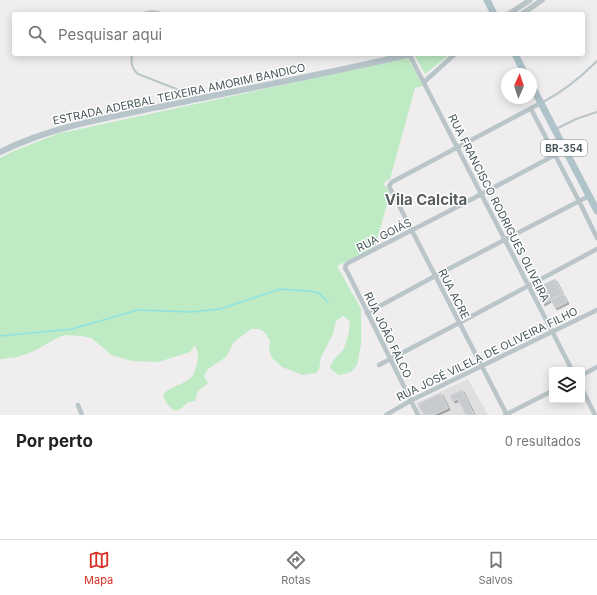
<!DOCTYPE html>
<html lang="pt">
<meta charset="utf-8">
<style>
:root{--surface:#fff;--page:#f6f6f6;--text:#222;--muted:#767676;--line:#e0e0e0;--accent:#d93025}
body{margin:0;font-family:Inter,sans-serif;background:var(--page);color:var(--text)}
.controls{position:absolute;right:12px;bottom:12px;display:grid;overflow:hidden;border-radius:4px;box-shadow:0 2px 10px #0003}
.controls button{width:36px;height:36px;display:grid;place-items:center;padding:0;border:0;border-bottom:1px solid var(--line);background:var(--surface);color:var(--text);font:20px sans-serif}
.compass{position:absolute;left:501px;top:68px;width:36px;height:36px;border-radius:50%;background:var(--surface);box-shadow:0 2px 10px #0003;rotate:3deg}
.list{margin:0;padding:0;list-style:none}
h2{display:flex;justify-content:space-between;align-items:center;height:52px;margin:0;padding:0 16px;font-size:17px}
h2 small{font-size:13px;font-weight:400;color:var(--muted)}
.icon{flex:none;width:22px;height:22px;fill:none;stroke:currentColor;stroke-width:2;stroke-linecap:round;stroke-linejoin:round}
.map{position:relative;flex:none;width:597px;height:415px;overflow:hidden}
.search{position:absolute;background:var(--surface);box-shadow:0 2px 10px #0003;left:12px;right:12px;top:12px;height:44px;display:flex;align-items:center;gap:10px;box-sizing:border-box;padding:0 14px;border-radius:4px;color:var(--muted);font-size:15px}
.sheet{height:124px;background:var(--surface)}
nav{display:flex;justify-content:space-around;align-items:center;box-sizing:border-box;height:56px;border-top:1px solid var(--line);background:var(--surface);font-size:11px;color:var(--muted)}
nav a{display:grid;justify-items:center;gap:2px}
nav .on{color:var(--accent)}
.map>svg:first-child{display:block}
.education{fill:#e0dedf}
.green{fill:#beeac4}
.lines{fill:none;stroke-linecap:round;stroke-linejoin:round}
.stream{stroke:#8fe3df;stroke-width:1.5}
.building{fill:#c7cbce;stroke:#d1d5d8;filter:url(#shadow)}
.service{stroke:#b9c5c8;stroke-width:2}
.minor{stroke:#b9c5c8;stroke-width:4.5}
.tertiary{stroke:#b9c5c8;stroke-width:5.5}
.secondary{stroke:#b7c5ca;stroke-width:6}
.primary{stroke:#aec3ca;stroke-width:7}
.labels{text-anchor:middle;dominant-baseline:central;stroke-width:3;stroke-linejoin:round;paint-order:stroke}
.shield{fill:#fff;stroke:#7e888a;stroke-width:1}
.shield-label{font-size:10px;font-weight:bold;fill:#475558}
.street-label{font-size:11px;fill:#475558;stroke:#fff}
.district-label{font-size:15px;font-weight:bold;fill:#5a5f61;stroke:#fff}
</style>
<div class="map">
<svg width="597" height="415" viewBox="0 0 597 415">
<defs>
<filter id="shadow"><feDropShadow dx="2" dy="2" stdDeviation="0" flood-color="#0004"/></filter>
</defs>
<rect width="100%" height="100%" fill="#efeded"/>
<path class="education" d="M468,379L488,415H474L461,390L451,396L458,399L466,415H433L448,408L441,393L418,404L424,415H421L416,403Z"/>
<path class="green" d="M424,54H450L425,74L415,56Z
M408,58L423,86L415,88L390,179L383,183L390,193L375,247L337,266L361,309V344L357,365L351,372L341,375L337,374L330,368C331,360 339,356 343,350C348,341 349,331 350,321L343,316L336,321L333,334L321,357L319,369L316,373L303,375L282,367L272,358L269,349L270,341L265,333L260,329H251L234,342L226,357L208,369L204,376L208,383L198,391L195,401C192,402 188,402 186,404C183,406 182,409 178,410C171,412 165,401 163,395C169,385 189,385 194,373C195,370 196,366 197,363C199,356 198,352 195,345L190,352L158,362L132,361L111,355L105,349L91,338L82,336L65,335L57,338L34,351L17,357L0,359V158L14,151L57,134Z"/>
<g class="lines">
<path class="stream" d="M0,336L72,329L138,310L192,312L220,309L280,289L309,291L319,293L328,302"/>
</g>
<path class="building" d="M555,279L562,293L543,304L535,289Z
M563,294L567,302L555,308L551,300Z
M462,390L474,415H466L458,399L453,401L450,396Z
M441,393L448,408L433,415H424L418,404Z"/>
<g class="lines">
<path class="service" d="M142,14C150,9 158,12 165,14
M132,54C131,62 131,68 138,74L197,97
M543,102C564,91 580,78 597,61
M556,129L576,119L597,112"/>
<path class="minor" d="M409,54L572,370
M424,82L455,54
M531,109L579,201L597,238
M367,313L435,276L589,196
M379,365L459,323L597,249
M582,375L597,367
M582,389L595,415
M78,405L82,415
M386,415L410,401L597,310
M418,415L348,273L345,268L346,265L348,263L457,207L555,155
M505,415L552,391
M507,415L389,186L392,182L541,103"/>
<path class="tertiary" d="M509,14L530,0
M522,14L542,0"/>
<path class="secondary" d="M0,152C52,126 112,117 168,105C249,88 331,73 411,54"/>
<path class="primary" d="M487,0L494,14
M515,54L525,74
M531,84L597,211"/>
</g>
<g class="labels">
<rect class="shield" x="541" y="140" width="46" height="16" rx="3"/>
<g class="shield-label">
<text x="564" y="148">BR-354</text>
</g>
<g class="street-label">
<text transform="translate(179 94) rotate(-12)">ESTRADA ADERBAL TEIXEIRA AMORIM BANDICO</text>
<text transform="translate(499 208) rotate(63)">RUA FRANCISCO RODRIGUES OLIVEIRA</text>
<text transform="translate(384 235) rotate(-27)">RUA GOIÁS</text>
<text transform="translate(454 294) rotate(63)">RUA ACRE</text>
<text transform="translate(388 335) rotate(64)">RUA JOÃO FALCO</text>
<text transform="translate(487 354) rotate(-26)">RUA JOSÉ VILELA DE OLIVEIRA FILHO</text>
</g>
<g class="district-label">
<text x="426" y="199">Vila Calcita</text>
</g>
</g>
</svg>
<div class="controls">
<button><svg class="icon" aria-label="layers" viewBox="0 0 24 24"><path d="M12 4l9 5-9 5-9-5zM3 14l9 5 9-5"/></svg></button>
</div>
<svg class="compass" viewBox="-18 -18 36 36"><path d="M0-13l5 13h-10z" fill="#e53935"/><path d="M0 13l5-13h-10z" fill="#767676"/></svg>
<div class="search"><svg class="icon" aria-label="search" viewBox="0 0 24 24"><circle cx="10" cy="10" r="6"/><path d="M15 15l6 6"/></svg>Pesquisar aqui</div>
</div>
<section class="sheet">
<h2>Por perto<small>0 resultados</small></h2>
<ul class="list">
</ul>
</section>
<nav>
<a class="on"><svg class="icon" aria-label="map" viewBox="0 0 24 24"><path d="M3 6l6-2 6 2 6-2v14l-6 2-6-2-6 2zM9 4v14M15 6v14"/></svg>Mapa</a>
<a><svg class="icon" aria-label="directions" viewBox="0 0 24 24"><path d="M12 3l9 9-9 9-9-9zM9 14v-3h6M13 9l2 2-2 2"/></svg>Rotas</a>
<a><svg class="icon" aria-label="saved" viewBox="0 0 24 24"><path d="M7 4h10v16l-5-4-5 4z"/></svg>Salvos</a>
</nav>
